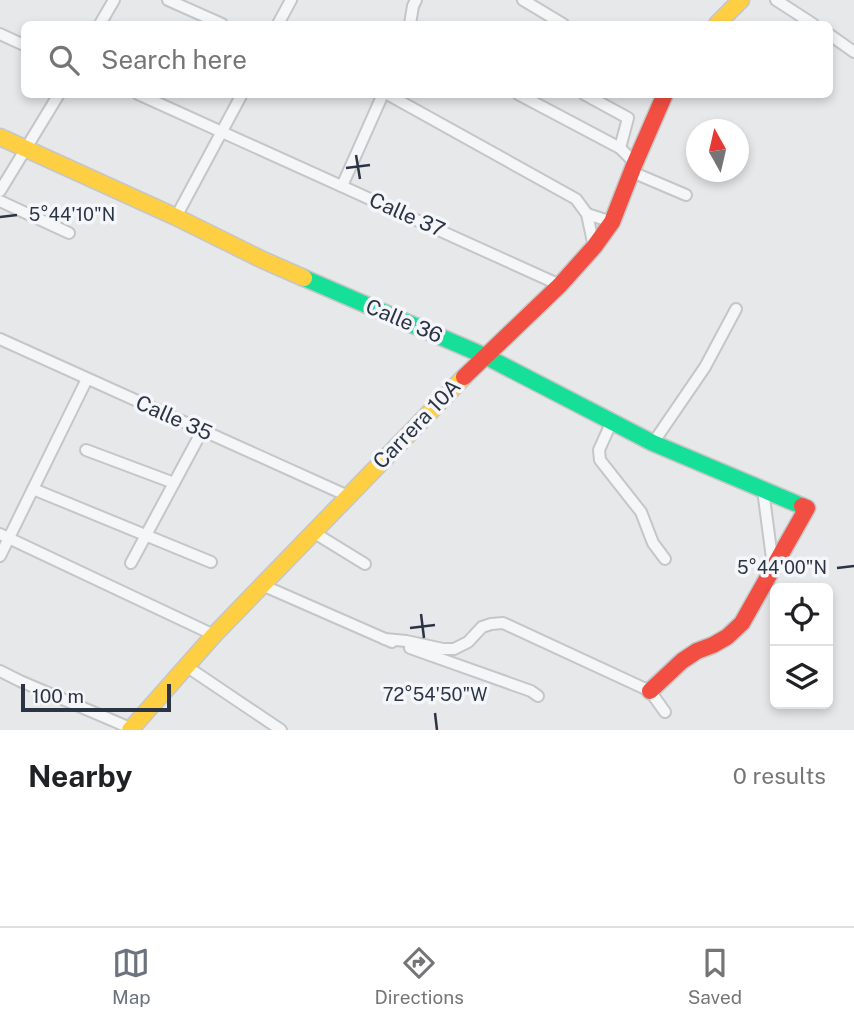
<!DOCTYPE html>
<html lang="en">
<head>
<meta charset="utf-8">
<style>
	body { margin:0; font-family:"Public Sans",sans-serif; background:#f6f6f6; color:#202124 }
	.controls { position:absolute; right:21px; bottom:21px; display:grid; overflow:hidden; border-radius:10px; box-shadow:0 4px 10px #0003 }
	.controls button { width:63px; height:63px; display:grid; place-items:center; padding:0; border:0; border-bottom:2px solid #e0e0e0; background:#fff; color:#202124; font:35px sans-serif }
	.compass { position:absolute; left:686px; top:119px; width:63px; height:63px; border-radius:50%; background:#fff; box-shadow:0 4px 10px #0003; rotate:352deg }
	.scale { position:absolute; left:21px; bottom:18px; width:150px; box-sizing:border-box; padding-left:7px; border:4px solid #2b3445; border-top:0; font-size:19px; line-height:24px; white-space:nowrap; color:#2b3445; -webkit-text-stroke:5px #f4f6f9; paint-order:stroke }
	.list { margin:0; padding:0; list-style:none }
	h2 { display:flex; justify-content:space-between; align-items:center; height:91px; margin:0; padding:0 28px; font-size:30px }
	h2 small { font-size:23px; font-weight:400; color:#757577 }
	.icon { flex:none; width:38px; height:38px; fill:none; stroke:currentColor; stroke-width:2; stroke-linecap:round; stroke-linejoin:round }
	.map { position:relative; flex:none; width:854px; height:730px; overflow:hidden }
	.search { position:absolute; background:#fff; box-shadow:0 4px 10px #0003; left:21px; right:21px; top:21px; height:77px; display:flex; align-items:center; gap:18px; box-sizing:border-box; padding:0 24px; border-radius:10px; color:#757577; font-size:26px }
	.sheet { height:196px; background:#fff }
	nav { display:flex; justify-content:space-around; align-items:center; box-sizing:border-box; height:98px; border-top:2px solid #e0e0e0; background:#fff; font-size:19px; color:#757577 }
	nav a { display:grid; justify-items:center; gap:4px }
	nav .on { color:#6c737f }
	.map>svg:first-child { display:block }
	.lines { fill:none; stroke-linecap:round; stroke-linejoin:round }
	.street-casing { stroke:#c4c6c8; stroke-width:14 }
	.fast-casing { stroke:#c4c6c8; stroke-width:19 }
	.slow-casing { stroke:#c4c6c8; stroke-width:19 }
	.jam-casing { stroke:#c4c6c8; stroke-width:19 }
	.street { stroke:#f5f6f7; stroke-width:10 }
	.fast { stroke:#16e098; stroke-width:16 }
	.slow { stroke:#ffcf43; stroke-width:16 }
	.jam { stroke:#f24e42; stroke-width:16 }
	.ticks { fill:none; stroke:#2b3445; stroke-width:2.5 }
	.labels { text-anchor:middle; stroke-width:7; stroke-linejoin:round; paint-order:stroke }
	.street-label { font-size:21px; fill:#2b3445; stroke:#f4f6f9 }
	.ticks-label { font-size:18px; text-anchor:middle; fill:#2b3445; stroke:#f4f6f9; stroke-width:7; stroke-linejoin:round; paint-order:stroke }
</style>
</head>
<body>
<div class="map">
<svg width="854" height="730" viewBox="0 0 854 730">
	<rect width="100%" height="100%" fill="#e6e8ea"/>
	<g class="lines">
		<g class="street-casing">
			<g id="street">
				<path d="M168 0 222 24"/>
				<path d="M523 0 563 24"/>
				<path d="M776 0 813 24"/>
				<path d="M100 24 114 0"/>
				<path d="M278 24 291 0"/>
				<path d="M410 24 413 6 416 0"/>
				<path d="M0 34 24 45"/>
				<path d="M830 35 854 52"/>
				<path d="M138 94 560 285"/>
				<path d="M387 94 576 199 587 214 594 247"/>
				<path d="M518 94 620 148 635 163"/>
				<path d="M584 94 628 118 620 148"/>
				<path d="M632 172 686 195"/>
				<path d="M342 186 383 94"/>
				<path d="M0 191 59 94"/>
				<path d="M0 201 69 233"/>
				<path d="M587 214 612 222"/>
				<path d="M176 217 242 94"/>
				<path d="M0 339 348 496"/>
				<path d="M612 421 599 450 600 460 641 512 653 543 665 559"/>
				<path d="M653 443 705 367 736 309"/>
				<path d="M86 450 174 483"/>
				<path d="M33 489 211 562"/>
				<path d="M763 490 773 566"/>
				<path d="M313 532 365 564"/>
				<path d="M0 534 214 635"/>
				<path d="M0 556 87 379"/>
				<path d="M131 563 202 431"/>
				<path d="M262 585 392 642"/>
				<path d="M385 639 406 641 443 649H454L468 642 482 627 491 624 503 623 650 691 665 712"/>
				<path d="M410 648 531 691 538 696"/>
				<path d="M186 666 281 730"/>
				<path d="M0 671 20 681 135 730"/>
			</g>
		</g>
		<g class="fast-casing">
			<path id="fast" d="M304 278 485 356 653 443 802 506"/>
		</g>
		<g class="slow-casing">
			<g id="slow">
				<path d="M717 24 741 0"/>
				<path d="M0 137 176 217 263 260 304 278"/>
				<path d="M130 730 214 635 464 377"/>
			</g>
		</g>
		<g class="jam-casing">
			<g id="jam">
				<path d="M464 377 560 285 594 247 612 222 635 163 665 94"/>
				<path d="M650 691 682 661 697 651 713 645 727 637 742 623 807 508 802 506"/>
			</g>
		</g>
		<use href="#street" class="street"/>
		<use href="#fast" class="fast"/>
		<use href="#slow" class="slow"/>
		<use href="#jam" class="jam"/>
	</g>
	<path class="ticks" d="M356 155 360 179M346 168 370 165M0 217 17 215M837 568 854 566M421 614 424 638M410 628 435 625M435 713 437 730"/>
	<g class="labels">
		<g class="street-label">
			<text transform="translate(407 215) rotate(24)" y="7">Calle 37</text>
			<text transform="translate(404 321) rotate(23)" y="7">Calle 36</text>
			<text transform="translate(174 418) rotate(24)" y="7">Calle 35</text>
			<text transform="translate(417 424) rotate(-46)" y="7">Carrera 10A</text>
		</g>
	</g>
	<g class="ticks-label">
		<text x="72" y="221">5°44'10"N</text>
		<text x="782" y="574">5°44'00"N</text>
		<text x="435" y="701">72°54'50"W</text>
	</g>
</svg>
<div class="controls">
<button><svg class="icon" aria-label="locate" viewBox="0 0 24 24"><circle cx="12" cy="12" r="6"/><path d="M12 2v4M12 18v4M2 12h4M18 12h4"/></svg></button>
<button><svg class="icon" aria-label="layers" viewBox="0 0 24 24"><path d="M12 4l9 5-9 5-9-5zM3 14l9 5 9-5"/></svg></button>
</div>
<svg class="compass" viewBox="-18 -18 36 36"><path d="M0-13l5 13h-10z" fill="#e53935"/><path d="M0 13l5-13h-10z" fill="#757577"/></svg>
<div class="scale">100 m</div>
<div class="search"><svg class="icon" aria-label="search" viewBox="0 0 24 24"><circle cx="10" cy="10" r="6"/><path d="M15 15l6 6"/></svg>Search here</div>
</div>
<section class="sheet">
<h2>Nearby<small>0 results</small></h2>
<ul class="list">
</ul>
</section>
<nav>
<a class="on"><svg class="icon" aria-label="map" viewBox="0 0 24 24"><path d="M3 6l6-2 6 2 6-2v14l-6 2-6-2-6 2zM9 4v14M15 6v14"/></svg>Map</a>
<a><svg class="icon" aria-label="directions" viewBox="0 0 24 24"><path d="M12 3l9 9-9 9-9-9zM9 14v-3h6M13 9l2 2-2 2"/></svg>Directions</a>
<a><svg class="icon" aria-label="saved" viewBox="0 0 24 24"><path d="M7 4h10v16l-5-4-5 4z"/></svg>Saved</a>
</nav>
</body>
</html>
